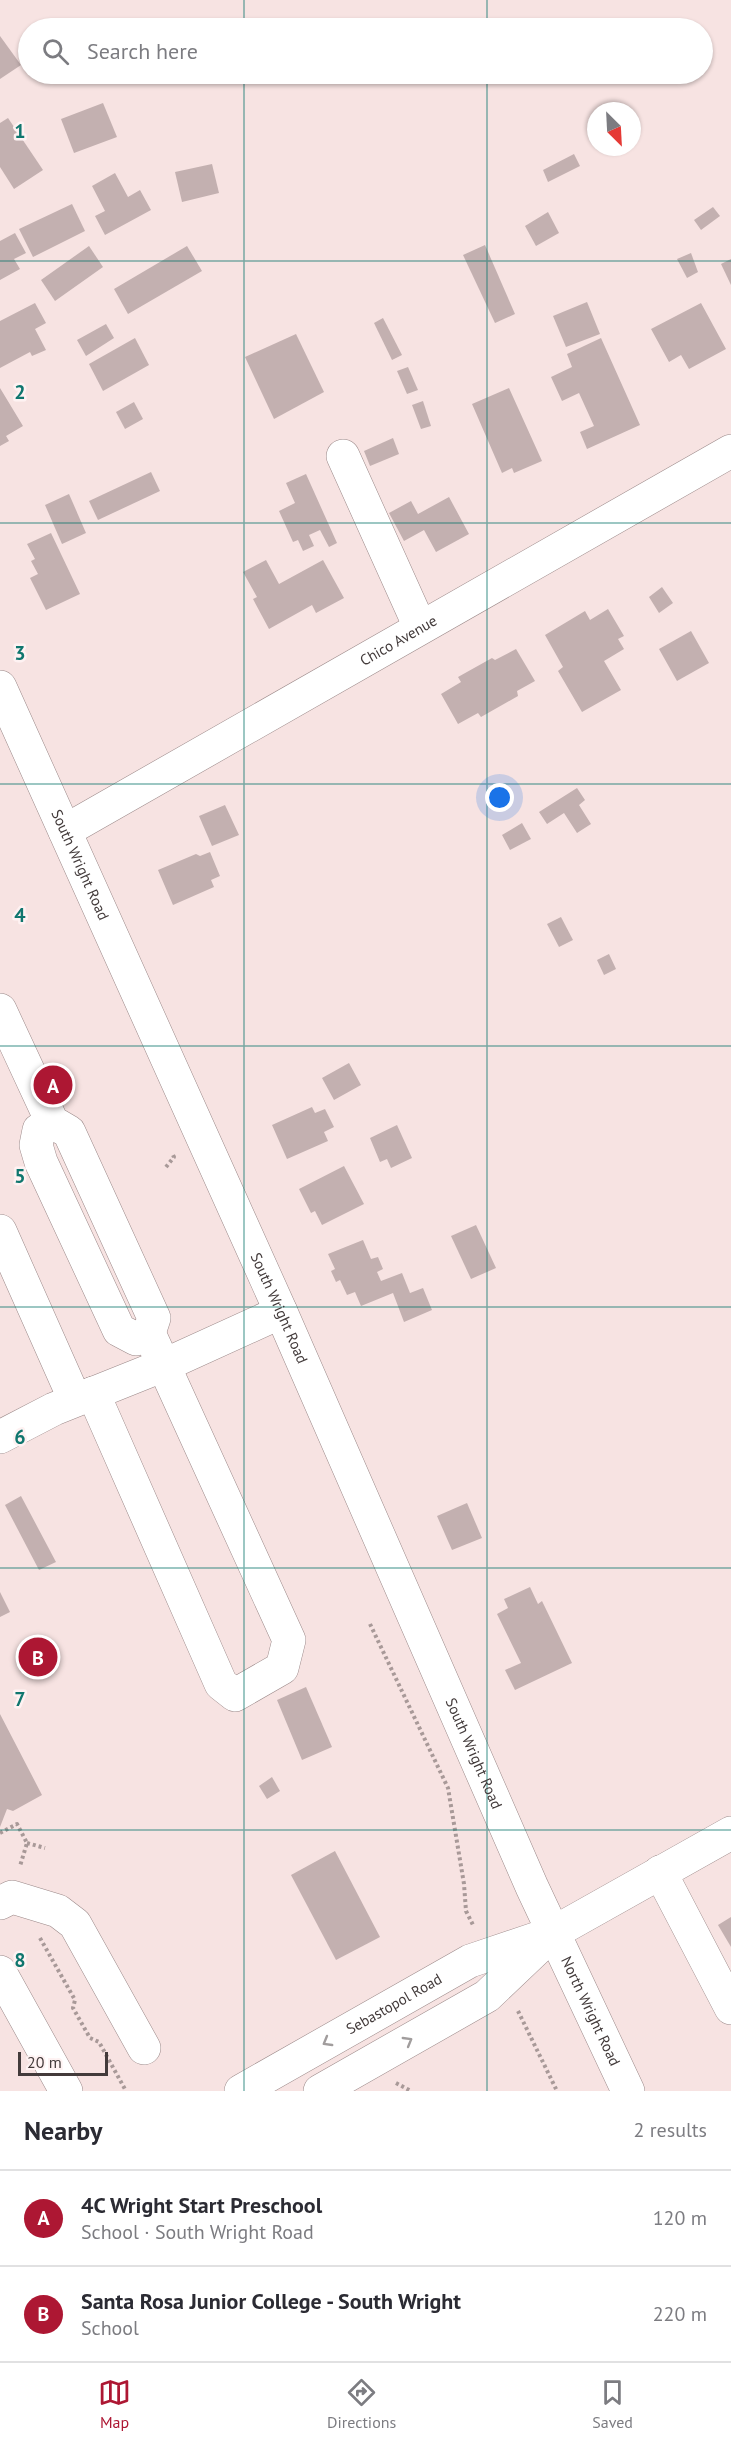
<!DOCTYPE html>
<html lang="en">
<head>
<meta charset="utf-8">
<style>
	body { margin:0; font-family:"PT Sans",sans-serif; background:#f7f7f7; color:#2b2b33 }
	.compass { position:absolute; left:587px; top:102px; width:54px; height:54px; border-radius:50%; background:#fff; box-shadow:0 2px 4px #0004; rotate:156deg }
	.scale { position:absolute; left:18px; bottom:15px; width:90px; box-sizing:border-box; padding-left:6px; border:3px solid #433b3b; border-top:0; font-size:16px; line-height:21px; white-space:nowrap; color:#433b3b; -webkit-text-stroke:4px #fef2f2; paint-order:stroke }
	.you { position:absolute; left:500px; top:798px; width:21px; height:21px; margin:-15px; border:4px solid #fff; border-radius:50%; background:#1a73e8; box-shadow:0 0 0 9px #1a73e833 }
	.badge { display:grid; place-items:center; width:39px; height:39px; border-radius:50%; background:#ad1733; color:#fff; font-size:20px; font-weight:700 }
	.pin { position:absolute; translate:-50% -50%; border:3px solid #fff; box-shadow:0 2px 6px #0006 }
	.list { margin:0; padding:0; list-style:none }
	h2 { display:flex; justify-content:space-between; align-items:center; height:78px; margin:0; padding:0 24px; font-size:26px }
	h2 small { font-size:20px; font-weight:400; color:#7c7c81 }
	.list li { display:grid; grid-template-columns:39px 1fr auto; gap:18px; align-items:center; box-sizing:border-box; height:96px; padding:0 24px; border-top:2px solid #e1e1e2 }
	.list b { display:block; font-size:22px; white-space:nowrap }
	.list p { margin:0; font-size:20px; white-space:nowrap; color:#7c7c81 }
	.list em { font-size:20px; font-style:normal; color:#7c7c81 }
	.icon { flex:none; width:33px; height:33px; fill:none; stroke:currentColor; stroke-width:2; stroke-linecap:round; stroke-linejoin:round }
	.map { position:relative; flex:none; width:731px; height:2091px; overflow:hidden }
	.search { position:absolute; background:#fff; box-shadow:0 2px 4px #0004; left:18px; right:18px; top:18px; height:66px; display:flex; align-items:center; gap:15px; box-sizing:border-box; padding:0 21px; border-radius:33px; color:#7c7c81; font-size:22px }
	.sheet { height:270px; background:#fff }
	nav { display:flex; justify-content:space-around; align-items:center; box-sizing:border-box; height:84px; border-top:2px solid #e1e1e2; background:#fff; font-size:16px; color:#7c7c81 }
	nav a { display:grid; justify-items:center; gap:3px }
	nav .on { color:#ad1733 }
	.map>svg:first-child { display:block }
	.building { fill:#c3b0b0 }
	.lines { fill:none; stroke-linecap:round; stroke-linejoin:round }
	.minor-casing { stroke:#9b8989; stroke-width:34 }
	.major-casing { stroke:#9b8989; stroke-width:34 }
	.path { stroke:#a89998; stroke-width:4; stroke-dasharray:3 3; stroke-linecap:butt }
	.minor { stroke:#fff; stroke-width:33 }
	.major { stroke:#fff; stroke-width:33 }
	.oneway { stroke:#a19d9d }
	.grid { fill:none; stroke:#0f766e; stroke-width:1.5; stroke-opacity:0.55 }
	.labels { text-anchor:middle; stroke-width:5; stroke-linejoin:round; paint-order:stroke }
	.street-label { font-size:15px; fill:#433b3b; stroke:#fef2f2 }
	.grid-label { font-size:20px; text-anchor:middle; font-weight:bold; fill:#0f766e; stroke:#fef2f2; stroke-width:5; stroke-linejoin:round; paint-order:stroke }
</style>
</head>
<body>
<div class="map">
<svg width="731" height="2091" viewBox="0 0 731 2091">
	<rect width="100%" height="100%" fill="#f7e3e2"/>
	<g class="building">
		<path d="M0 36 21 65 0 79Z"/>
		<path d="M103 103 117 137 74 153 61 119Z"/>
		<path d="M8 118 43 170 14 189 0 167V123Z"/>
		<path d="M574 154 580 166 548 182 543 170Z"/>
		<path d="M212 164 219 193 182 202 175 172Z"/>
		<path d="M115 173 128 197 140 190 151 210 105 235 95 216 105 211 92 186Z"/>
		<path d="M72 204 85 231 33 257 19 229Z"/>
		<path d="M713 207 720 216 701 230 694 220Z"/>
		<path d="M548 212 559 233 536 246 525 226Z"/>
		<path d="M15 233 26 253 14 259 20 269 0 280V241Z"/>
		<path d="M485 245 515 314 495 323 463 255Z"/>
		<path d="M89 246 103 267 55 301 41 280Z"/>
		<path d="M187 246 202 271 128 314 114 289Z"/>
		<path d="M691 253 698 272 687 278 677 259Z"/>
		<path d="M731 259V285L721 264Z"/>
		<path d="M587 302 600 334 566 347 553 316Z"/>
		<path d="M35 303 46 323 35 329 46 350 32 356 30 352 0 368V321Z"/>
		<path d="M701 303 726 349 689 369 681 355 669 362 651 329Z"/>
		<path d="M383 318 402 355 392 360 374 323Z"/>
		<path d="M106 324 114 338 86 356 77 340Z"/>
		<path d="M296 334 324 392 274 419 245 357Z"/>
		<path d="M135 338 149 365 103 391 89 364Z"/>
		<path d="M601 338 640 425 587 449 580 432 594 426 579 393 562 401 551 377 572 367 567 354Z"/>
		<path d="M408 367 418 390 407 394 397 371Z"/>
		<path d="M0 388 23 426 6 436 9 441 0 446Z"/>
		<path d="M509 388 542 461 514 473 512 468 502 473 472 404Z"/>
		<path d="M423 401 431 426 421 429 412 405Z"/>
		<path d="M134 402 143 419 125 429 116 412Z"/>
		<path d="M393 438 399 454 370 466 364 451Z"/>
		<path d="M151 472 160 491 98 520 89 501Z"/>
		<path d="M306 474 337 543 329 547 320 530 309 535 314 546 303 551 298 540 293 542 279 511 295 503 286 483Z"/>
		<path d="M69 494 86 533 62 544 45 505Z"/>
		<path d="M449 497 469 534 436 552 424 530 404 541 389 513 411 501 418 514Z"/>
		<path d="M51 533 80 594 46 610 30 578 38 574 31 561 35 559 27 544Z"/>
		<path d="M266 560 279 584 323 560 344 598 316 613 312 605 269 629 253 599 257 597 243 572Z"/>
		<path d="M662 587 673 603 659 613 649 597Z"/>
		<path d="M608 609 624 636 618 639 624 649 604 661 621 690 582 712 558 671 563 667 545 635 585 611 590 620Z"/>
		<path d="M691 631 709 663 677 681 659 649Z"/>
		<path d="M516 649 535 681 517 691 518 696 481 717 478 713 458 724 441 694 461 682 458 677 492 658 495 660Z"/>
		<path d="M577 788 585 800 579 805 591 824 577 833 564 813 547 824 539 812Z"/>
		<path d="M225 805 239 835 212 846 199 816Z"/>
		<path d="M522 823 531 839 510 850 502 835Z"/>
		<path d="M210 852 220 876 211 880 214 887 173 905 158 870 196 854 200 856Z"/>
		<path d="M561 917 573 940 559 947 547 924Z"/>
		<path d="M609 954 616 969 604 975 597 960Z"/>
		<path d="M349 1063 361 1085 334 1100 322 1078Z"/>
		<path d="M312 1107 315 1113 325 1109 334 1127 324 1132 328 1141 287 1159 272 1125Z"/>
		<path d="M397 1125 412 1158 391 1168 387 1159 380 1162 370 1138Z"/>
		<path d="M344 1166 364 1204 322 1225 315 1211 311 1213 299 1189Z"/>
		<path d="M476 1225 496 1268 471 1279 451 1236Z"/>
		<path d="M363 1240 371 1259 378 1257 383 1269 377 1272 381 1281 402 1273 410 1293 423 1288 432 1310 404 1322 393 1293 361 1306 355 1292 347 1295 340 1280 336 1282 331 1271 335 1269 328 1254Z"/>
		<path d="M21 1496 56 1562 39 1570 5 1505Z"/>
		<path d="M467 1503 482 1538 452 1550 437 1516Z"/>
		<path d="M530 1587 538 1604 542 1601 572 1663 515 1690 505 1670 521 1663 497 1614 508 1608 504 1599Z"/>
		<path d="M0 1592 10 1612 0 1617Z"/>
		<path d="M306 1687 332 1747 302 1760 277 1700Z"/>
		<path d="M0 1714 42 1795 13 1811 7 1809 0 1827Z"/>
		<path d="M272 1777 280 1791 267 1799 259 1786Z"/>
		<path d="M335 1851 380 1937 336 1960 291 1875Z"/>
		<path d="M731 1917V1947L718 1925Z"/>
	</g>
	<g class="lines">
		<g class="minor-casing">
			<g id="minor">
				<path d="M343 456 420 627"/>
				<path id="s1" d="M65 831 731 451"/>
				<path d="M0 1010 52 1122 69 1132 154 1318 149 1333 136 1339 119 1330 41 1162 36 1145 39 1130 52 1122"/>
				<path d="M0 1231 75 1400"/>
				<path d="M93 1393 221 1684 235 1695 282 1668 289 1640 149 1333"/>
				<path d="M0 1437 54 1409 169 1363 281 1312"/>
				<path d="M660 1872 731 2008"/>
				<path d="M0 1903 12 1897 58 1911 75 1924 144 2048"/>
				<path d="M553 1933 731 1833"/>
				<path d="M0 1972 66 2091"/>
			</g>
		</g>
		<g class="major-casing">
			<g id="major">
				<path id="s2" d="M0 687 281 1312 532 1887 628 2091"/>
				<path id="s3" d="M241 2091 470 1961 553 1933"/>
				<path d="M320 2091 487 1996 548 1938"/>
			</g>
		</g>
		<g class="path">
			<path d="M166 1167 174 1157 172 1153"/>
			<path d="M370 1624 448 1788 464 1884 466 1911 474 1927"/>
			<path d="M0 1833 17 1824 27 1843 20 1866"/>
			<path d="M27 1843 45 1848"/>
			<path d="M40 1938 75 2000 73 2008 90 2038 99 2042 126 2091"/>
			<path d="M518 2011 557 2091"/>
			<path d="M396 2083 411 2091"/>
		</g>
		<use href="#minor" class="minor"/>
		<use href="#major" class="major"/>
	</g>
	<defs><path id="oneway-chevron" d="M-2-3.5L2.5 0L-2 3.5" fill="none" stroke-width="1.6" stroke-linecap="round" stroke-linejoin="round" transform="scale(1.5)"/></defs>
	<g class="oneway">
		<use href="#oneway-chevron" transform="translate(408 2041) rotate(-30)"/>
		<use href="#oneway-chevron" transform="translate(327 2042) rotate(150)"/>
	</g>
	<path class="grid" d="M244 0V28M487 0V28M244 74V2091M487 74V2091M0 261H731M0 523H731M0 784H731M0 1046H731M0 1307H731M0 1568H731M0 1830H731"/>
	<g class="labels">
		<g class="street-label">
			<text dy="5" stroke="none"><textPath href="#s1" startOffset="384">Chico Avenue</textPath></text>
			<text dy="5" stroke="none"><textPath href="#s2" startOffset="195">South Wright Road</textPath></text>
			<text dy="5" stroke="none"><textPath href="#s2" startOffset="681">South Wright Road</textPath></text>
			<text dy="5" stroke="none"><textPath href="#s2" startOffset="1167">South Wright Road</textPath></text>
			<text dy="5" stroke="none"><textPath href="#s3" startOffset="176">Sebastopol Road</textPath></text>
			<text dy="5" stroke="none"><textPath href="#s2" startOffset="1450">North Wright Road</textPath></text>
		</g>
	</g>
	<g class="grid-label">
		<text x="20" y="138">1</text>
		<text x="20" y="399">2</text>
		<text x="20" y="660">3</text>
		<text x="20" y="922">4</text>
		<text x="20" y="1183">5</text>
		<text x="20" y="1444">6</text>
		<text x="20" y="1706">7</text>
		<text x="20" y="1967">8</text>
	</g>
</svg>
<svg class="compass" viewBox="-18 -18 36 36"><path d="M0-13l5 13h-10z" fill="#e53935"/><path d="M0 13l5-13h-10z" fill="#7c7c81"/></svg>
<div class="scale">20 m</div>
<div class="you"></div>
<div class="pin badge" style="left:53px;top:1085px">A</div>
<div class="pin badge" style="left:38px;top:1657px">B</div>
<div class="search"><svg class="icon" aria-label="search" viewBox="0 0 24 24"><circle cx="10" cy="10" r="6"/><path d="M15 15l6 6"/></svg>Search here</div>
</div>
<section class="sheet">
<h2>Nearby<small>2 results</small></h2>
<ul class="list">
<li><span class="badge">A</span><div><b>4C Wright Start Preschool</b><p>School · South Wright Road</p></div><em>120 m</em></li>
<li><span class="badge">B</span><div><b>Santa Rosa Junior College - South Wright</b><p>School</p></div><em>220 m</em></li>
</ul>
</section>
<nav>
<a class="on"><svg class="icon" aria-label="map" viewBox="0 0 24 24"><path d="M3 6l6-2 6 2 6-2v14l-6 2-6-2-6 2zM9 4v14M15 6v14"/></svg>Map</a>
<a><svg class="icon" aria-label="directions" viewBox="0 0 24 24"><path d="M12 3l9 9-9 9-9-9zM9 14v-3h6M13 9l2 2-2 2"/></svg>Directions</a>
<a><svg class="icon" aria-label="saved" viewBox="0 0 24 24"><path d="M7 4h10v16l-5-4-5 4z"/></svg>Saved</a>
</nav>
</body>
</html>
